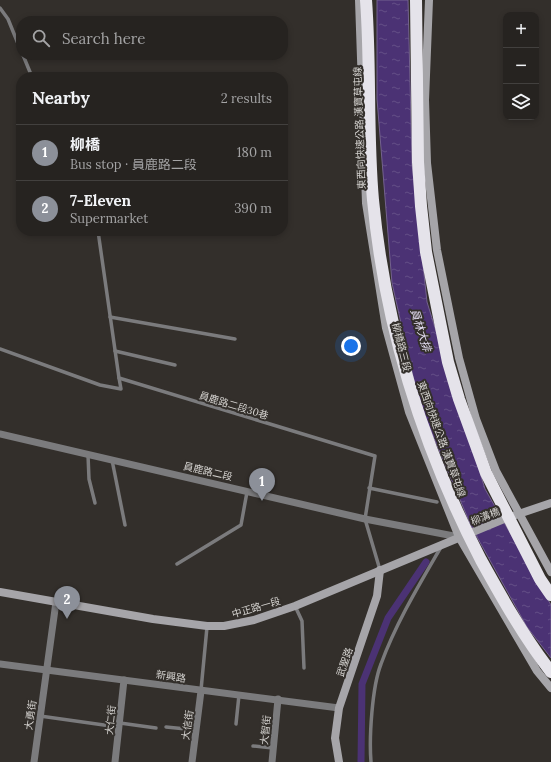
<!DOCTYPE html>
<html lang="en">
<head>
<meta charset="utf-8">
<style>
	body { margin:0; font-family:Lora,"Noto Sans TC",serif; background:#2e2b29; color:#f1f3f6 }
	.controls { position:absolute; right:12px; top:12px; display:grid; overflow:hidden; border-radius:8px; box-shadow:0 2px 6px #0003 }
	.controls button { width:36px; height:36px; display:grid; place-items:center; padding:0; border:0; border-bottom:1px solid #42403e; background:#262320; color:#f1f3f6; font:20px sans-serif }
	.you { position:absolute; left:351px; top:346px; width:14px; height:14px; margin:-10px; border:3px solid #fff; border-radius:50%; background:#1a73e8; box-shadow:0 0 0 6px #1a73e833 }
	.badge { display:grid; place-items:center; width:26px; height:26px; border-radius:50%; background:#8c9099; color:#fff; font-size:13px; font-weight:700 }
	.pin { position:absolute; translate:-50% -33px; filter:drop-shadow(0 1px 2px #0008) }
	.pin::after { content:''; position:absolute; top:21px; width:14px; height:12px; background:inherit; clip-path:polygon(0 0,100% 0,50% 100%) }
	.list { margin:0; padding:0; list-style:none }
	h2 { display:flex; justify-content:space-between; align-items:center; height:52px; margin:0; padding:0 16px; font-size:17px }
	h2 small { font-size:13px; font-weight:400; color:#a4a4a5 }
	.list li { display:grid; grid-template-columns:26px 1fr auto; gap:12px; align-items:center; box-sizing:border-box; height:56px; padding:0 16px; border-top:1px solid #42403e }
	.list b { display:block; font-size:15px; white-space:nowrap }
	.list p { margin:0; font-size:13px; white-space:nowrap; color:#a4a4a5 }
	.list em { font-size:13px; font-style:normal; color:#a4a4a5 }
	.icon { flex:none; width:22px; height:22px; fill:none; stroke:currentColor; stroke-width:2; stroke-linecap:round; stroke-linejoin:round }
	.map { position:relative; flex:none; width:551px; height:762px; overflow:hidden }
	.search { position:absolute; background:#262320; box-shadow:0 2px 6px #0003; left:16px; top:16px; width:272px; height:44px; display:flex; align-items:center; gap:10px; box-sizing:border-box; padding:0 14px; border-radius:16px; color:#a4a4a5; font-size:15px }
	.panel { position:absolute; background:#262320; box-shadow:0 2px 6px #0003; left:16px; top:72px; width:272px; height:164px; border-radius:16px }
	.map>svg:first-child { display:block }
	.water { fill:url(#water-ripples); stroke:#74628f }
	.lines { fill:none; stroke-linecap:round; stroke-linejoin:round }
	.canal { stroke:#4b3274; stroke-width:7 }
	.lane { stroke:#7b7b7d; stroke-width:3.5 }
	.street { stroke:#7b7b7d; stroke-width:7 }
	.secondary { stroke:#a6a5a9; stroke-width:8 }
	.highway-bridge { stroke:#e5e3ea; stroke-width:12 }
	.labels { text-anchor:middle; stroke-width:4; stroke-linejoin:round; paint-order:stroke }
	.street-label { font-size:10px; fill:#d4d2cf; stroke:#332f2b }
	.water-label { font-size:11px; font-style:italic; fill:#e4def2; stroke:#332f2b }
</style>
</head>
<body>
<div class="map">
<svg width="551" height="762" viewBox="0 0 551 762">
	<defs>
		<pattern id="water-ripples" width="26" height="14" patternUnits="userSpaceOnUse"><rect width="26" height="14" fill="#4b3274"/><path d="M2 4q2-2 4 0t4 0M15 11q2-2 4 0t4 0" fill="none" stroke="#644f87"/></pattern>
	</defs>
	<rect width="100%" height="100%" fill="#332f2b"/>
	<path class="water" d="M377 0H408L412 164 427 302 485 489 551 605V658L527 627 472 528 419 403 392 283 377 99Z"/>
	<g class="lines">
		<path class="canal" d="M361 762 362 684 388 618 426 562"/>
		<g class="lane">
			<path d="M0 8 8 19 21 51"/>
			<path d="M23 55 32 77"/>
			<path d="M98 231 119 378 375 456 365 519 380 570"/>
			<path d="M110 317 235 339"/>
			<path d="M0 349 100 385 121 389 119 378"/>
			<path d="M115 351 175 365"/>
			<path d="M88 455 89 479 95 503"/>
			<path d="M112 460 125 525"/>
			<path d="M369 488 437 502"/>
			<path d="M177 564 241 525 247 492"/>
			<path d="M295 606 302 621 304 668"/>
			<path d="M201 690 207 627"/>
			<path d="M40 716 118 727"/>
			<path d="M120 723 156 728"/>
			<path d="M236 724 239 695"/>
			<path d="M166 727 196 730"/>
			<path d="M253 746 273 748"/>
			<path d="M371 762C369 738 372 687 381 664 396 623 419 585 441 547"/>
		</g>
		<g class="street">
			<path d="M0 434 365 519 459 537"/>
			<path d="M0 664 339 708"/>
			<path d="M34 762 56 602"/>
			<path d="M115 762 124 680"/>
			<path d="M192 762 201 691"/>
			<path d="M272 762 278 699"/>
		</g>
		<g class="secondary">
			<path d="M359 0 366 203 386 328 409 412 459 537 537 671 551 688"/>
			<path d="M429 0 425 100 427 163 437 250 451 319 459 358 476 419 496 471 551 572"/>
			<path d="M0 592 153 619 207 626H224L254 620 295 606 504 519 551 503"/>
			<path d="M339 762 335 738 339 708 377 596 380 570"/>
		</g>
		<g class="highway-bridge">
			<path d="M366 0C371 66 367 133 373 200 385 326 423 448 481 560 502 598 524 637 551 672"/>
			<path d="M416 0 418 162 421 206 426 252 448 362 459 399 486 473 540 579 551 595"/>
		</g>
	</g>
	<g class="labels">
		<g class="street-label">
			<text transform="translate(359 128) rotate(-92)" y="4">東西向快速公路 漢寶草屯線</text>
			<text transform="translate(402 347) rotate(76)" y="4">柳橋路三段</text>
			<text transform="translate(234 405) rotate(17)" y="4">員鹿路二段30巷</text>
			<text transform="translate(442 439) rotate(70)" y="4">東西向快速公路 漢寶草屯線</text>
			<text transform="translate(208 471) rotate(13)" y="4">員鹿路二段</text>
			<text transform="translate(485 516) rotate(-22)" y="4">柳溝橋</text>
			<text transform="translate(256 607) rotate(-16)" y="4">中正路一段</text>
			<text transform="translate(344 662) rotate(-71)" y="4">武聖路</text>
			<text transform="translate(171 676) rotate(8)" y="4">新興路</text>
			<text transform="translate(30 715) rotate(-82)" y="4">大勇街</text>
			<text transform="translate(110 720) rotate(-84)" y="4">大仁街</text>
			<text transform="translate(187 725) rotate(-82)" y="4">大信街</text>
			<text transform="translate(265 730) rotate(-84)" y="4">大智街</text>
		</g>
		<g class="water-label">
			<text transform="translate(421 330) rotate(72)" y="4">員林大排</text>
		</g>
	</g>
</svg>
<div class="controls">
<button>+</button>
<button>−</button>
<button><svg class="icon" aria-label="layers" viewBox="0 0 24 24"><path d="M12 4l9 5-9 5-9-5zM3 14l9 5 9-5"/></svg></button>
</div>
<div class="you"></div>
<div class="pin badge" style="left:262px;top:501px">1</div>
<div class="pin badge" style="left:67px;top:619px">2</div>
<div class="search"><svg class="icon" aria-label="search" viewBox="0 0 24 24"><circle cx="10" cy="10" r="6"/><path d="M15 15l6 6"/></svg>Search here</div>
<section class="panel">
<h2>Nearby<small>2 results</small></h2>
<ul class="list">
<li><span class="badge">1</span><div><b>柳橋</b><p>Bus stop · 員鹿路二段</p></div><em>180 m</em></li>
<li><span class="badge">2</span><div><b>7-Eleven</b><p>Supermarket</p></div><em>390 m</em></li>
</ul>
</section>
</div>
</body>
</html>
